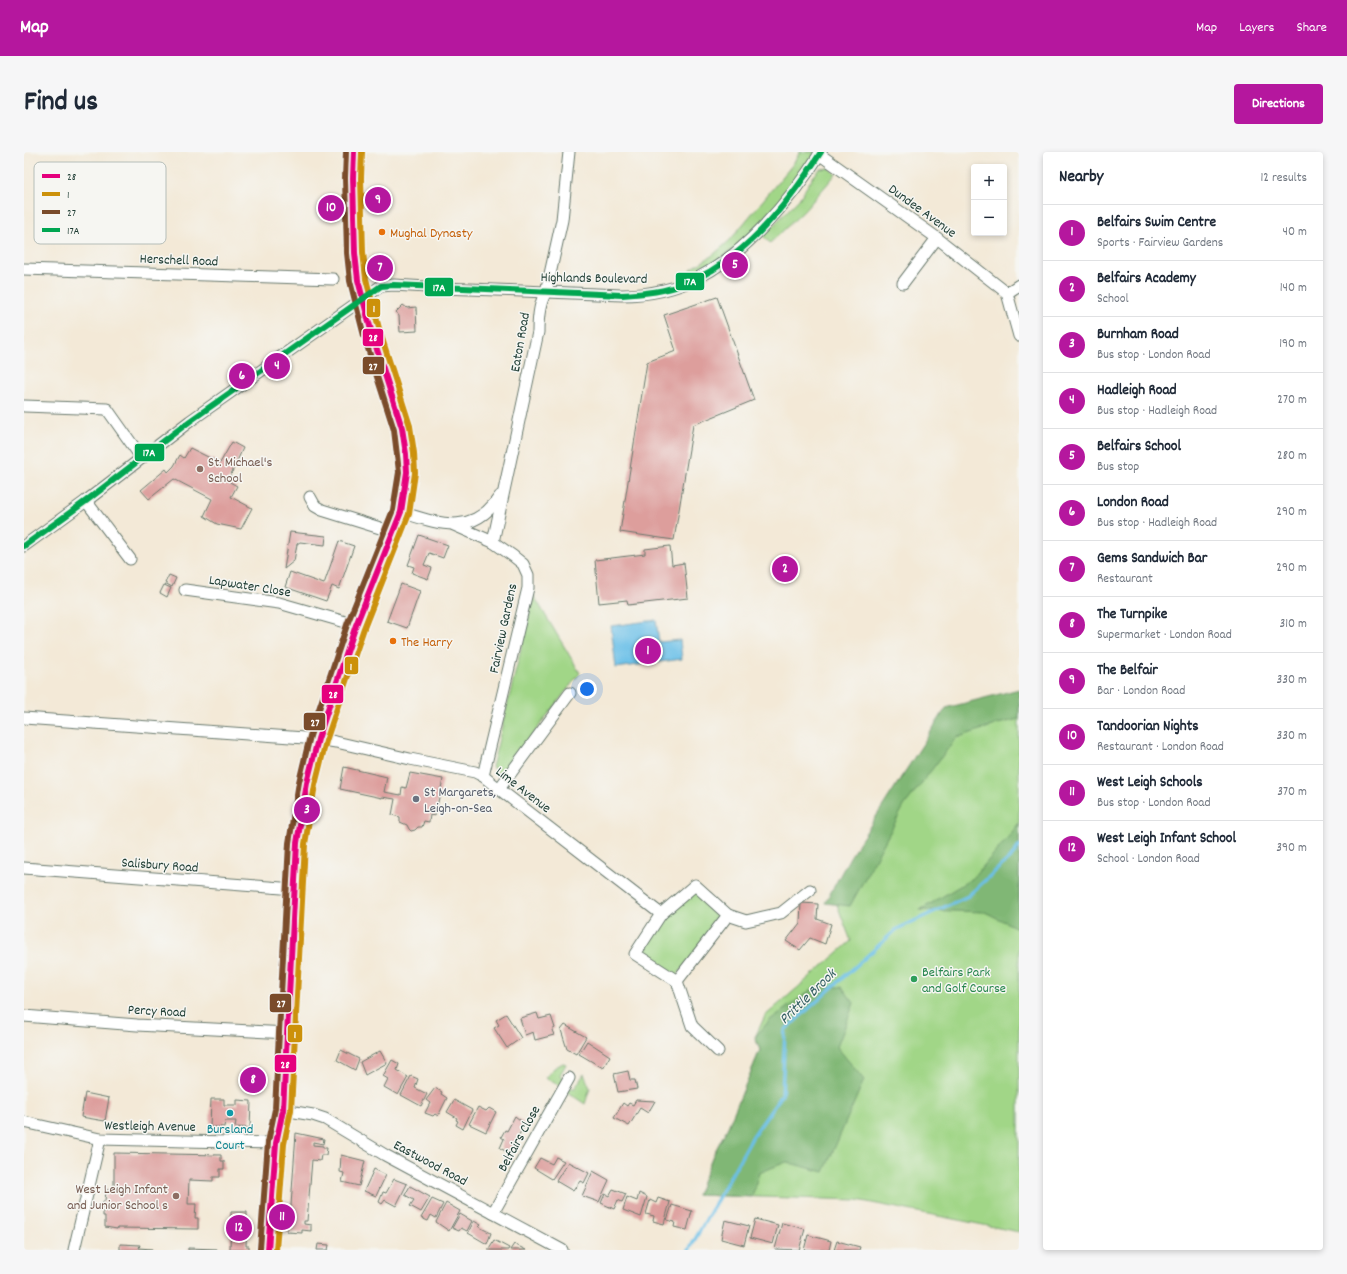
<!DOCTYPE html>
<html lang="en">
<head>
<meta charset="utf-8">
<style>
	body { margin:0; font-family:Dekko,sans-serif; background:#f6f6f7; color:#1f2937 }
	.controls { position:absolute; right:12px; top:12px; display:grid; overflow:hidden; border-radius:4px; box-shadow:0 2px 6px #0003 }
	.controls button { width:36px; height:36px; display:grid; place-items:center; padding:0; border:0; border-bottom:1px solid #e0e1e3; background:#fff; color:#1f2937; font:20px sans-serif }
	.you { position:absolute; left:563px; top:537px; width:14px; height:14px; margin:-10px; border:3px solid #fff; border-radius:50%; background:#1a73e8; box-shadow:0 0 0 6px #1a73e833 }
	.badge { display:grid; place-items:center; width:26px; height:26px; border-radius:50%; background:#b5179e; color:#fff; font-size:13px; font-weight:700 }
	.pin { position:absolute; translate:-50% -50%; border:2px solid #fff; box-shadow:0 1px 4px #0006 }
	.list { margin:0; padding:0; list-style:none }
	h2 { display:flex; justify-content:space-between; align-items:center; height:52px; margin:0; padding:0 16px; font-size:17px }
	h2 small { font-size:13px; font-weight:400; color:#747a83 }
	.list li { display:grid; grid-template-columns:26px 1fr auto; gap:12px; align-items:center; box-sizing:border-box; height:56px; padding:0 16px; border-top:1px solid #e0e1e3 }
	.list b { display:block; font-size:15px; white-space:nowrap }
	.list p { margin:0; font-size:13px; white-space:nowrap; color:#747a83 }
	.list em { font-size:13px; font-style:normal; color:#747a83 }
	.map { position:relative; flex:none; width:995px; height:1098px; overflow:hidden; border-radius:4px }
	header { display:flex; align-items:center; gap:24px; box-sizing:border-box; height:56px; padding:0 20px; background:#b5179e; color:#fff }
	header strong { font-size:19px }
	nav { display:flex; gap:22px; margin-inline-start:auto; font-size:14px }
	.intro { display:flex; align-items:center; justify-content:space-between; box-sizing:border-box; height:96px; padding:0 24px }
	h1 { margin:0; font-size:28px }
	.button { padding:10px 18px; border-radius:4px; background:#b5179e; color:#fff; font-size:14px; font-weight:700 }
	main { display:flex; gap:24px; padding:0 24px }
	aside { flex:1; background:#fff; border-radius:4px; box-shadow:0 2px 6px #0003 }
	.map>svg:first-child { display:block }
	.green { fill:#a1d687; stroke:#608a5e }
	.forest { fill:#80b774; stroke:#507a54 }
	.water { fill:#6bc0e8; stroke:#457e8e }
	.lines { fill:none; stroke-linecap:round; stroke-linejoin:round }
	.stream { stroke:#6bc0e8; stroke-width:3.5 }
	.building { fill:#dd9e9c }
	.minor-casing { stroke:#69796d; stroke-width:13 }
	.major-casing { stroke:#69796d; stroke-width:16 }
	.minor { stroke:#fff; stroke-width:11 }
	.major { stroke:#fff; stroke-width:14 }
	.bus-1-casing { stroke:#f6f6f2; stroke-width:9 }
	.bus-2-casing { stroke:#f6f6f2; stroke-width:9 }
	.bus-3-casing { stroke:#f6f6f2; stroke-width:9 }
	.bus-4-casing { stroke:#f6f6f2; stroke-width:9 }
	.bus-1 { stroke:#e5007d; stroke-width:6 }
	.bus-2 { stroke:#cc910a; stroke-width:6 }
	.bus-3 { stroke:#7a4b2a; stroke-width:6 }
	.bus-4 { stroke:#00a651; stroke-width:6 }
	.food-dot { fill:#e8710a; stroke:#f6f6f2; stroke-width:1.5 }
	.education-dot { fill:#8d6e63; stroke:#f6f6f2; stroke-width:1.5 }
	.worship-dot { fill:#6b7280; stroke:#f6f6f2; stroke-width:1.5 }
	.leisure-dot { fill:#2e9e5b; stroke:#f6f6f2; stroke-width:1.5 }
	.culture-dot { fill:#0f9aa8; stroke:#f6f6f2; stroke-width:1.5 }
	.labels { text-anchor:middle; stroke-width:3; stroke-linejoin:round; paint-order:stroke }
	.street-label { font-size:14px; fill:#1f3d34; stroke:#f6f6f2 }
	.food-label { font-size:14px; fill:#c56008; stroke:#f6f6f2; text-anchor:start }
	.education-label { font-size:14px; fill:#785e54; stroke:#f6f6f2; text-anchor:start }
	.worship-label { font-size:14px; fill:#5b616d; stroke:#f6f6f2; text-anchor:start }
	.leisure-label { font-size:14px; fill:#27864d; stroke:#f6f6f2; text-anchor:start }
	.culture-label { font-size:14px; fill:#0d838f; stroke:#f6f6f2 }
	.water-label { font-size:15px; font-style:italic; fill:#325e61; stroke:#f6f6f2 }
	.key { fill:#f6f6f2; stroke:#b6beb9; stroke-width:1 }
	.key-label { font-size:11px; fill:#1f3d34 }
	.line-badge { stroke:#f6f6f2; stroke-width:1.5 }
	.badge-label { font-size:11px; text-anchor:middle; font-weight:bold; fill:#fff }
</style>
</head>
<body>
<header>
<strong>Map</strong>
<nav><a>Map</a><a>Layers</a><a>Share</a></nav>
</header>
<div class="intro"><h1>Find us</h1><a class="button">Directions</a></div>
<main>
<div class="map">
<svg width="995" height="1098" viewBox="0 0 995 1098">
	<rect width="100%" height="100%" fill="#f6f6f2"/>
	<filter id="ink" filterUnits="userSpaceOnUse"><feTurbulence type="fractalNoise" baseFrequency=".025" numOctaves="2"/><feDisplacementMap in="SourceGraphic" scale="8" xChannelSelector="R" yChannelSelector="G"/><feConvolveMatrix kernelMatrix="1 2 1 2 8 2 1 2 1" color-interpolation-filters="sRGB"/></filter>
	<filter id="wash" filterUnits="userSpaceOnUse"><feTurbulence type="fractalNoise" baseFrequency=".012" numOctaves="4" result="noise"/><feDisplacementMap in="SourceGraphic" scale="16" xChannelSelector="R" yChannelSelector="G"/><feGaussianBlur stdDeviation="0.9" result="paint"/><feColorMatrix in="noise" values="0 0 0 0 0 0 0 0 0 0 0 0 0 0 0 0 0 1.4 0 .05"/><feComposite in="paint" operator="in"/></filter>
	<g filter="url(#wash)">
		<rect width="100%" height="100%" fill="#f3e9d7"/>
		<g class="green">
			<path d="M776 0H792C766 38 737 75 701 104 691 111 680 116 669 121L667 117 689 103 706 88 769 12Z"/>
			<path d="M805 16 812 22 780 59 746 91 739 84 775 47 789 25 796 17Z"/>
			<path d="M510 444 556 521 477 624 468 615Z"/>
			<path d="M995 551V1080L833 1048 673 1043 689 1003 704 975 736 898 731 885 741 864 827 789 812 750 877 625 923 567Z"/>
			<path d="M670 738 699 764 652 825 616 801 641 765Z"/>
			<path d="M539 911 542 912 536 923 541 927 538 935 521 926 530 916Z"/>
			<path d="M560 922 566 936 561 952 543 940 546 936H551Z"/>
		</g>
		<g class="forest">
			<path d="M995 537V567L974 572 932 586 880 654 826 754 801 751 826 705 922 556Z"/>
			<path d="M995 671V777L961 760 896 758 949 726 981 689Z"/>
			<path d="M791 835H818L830 851 813 895 840 928 800 1020 762 1010 735 1021 728 1045 673 1043 689 1003 704 975 736 898 731 885 746 868Z"/>
		</g>
		<path class="water" d="M632 468 635 490 656 488 658 507 592 516 587 474Z"/>
		<g class="lines">
			<path class="stream" d="M665 1098 729 984 758 943 761 878 873 777 944 744 989 703 995 694"/>
		</g>
		<g id="blocks">
			<g class="building">
				<path d="M693 145 730 248 669 273 650 388 596 380 623 210 652 199 640 163Z"/>
				<path d="M379 153 383 156 392 155 393 179 376 180 375 164 372 160Z"/>
				<path d="M208 290 219 296 204 329 213 334 207 345 228 356 217 377 193 372 180 364 188 347 150 327 125 347 117 338 142 317 144 320 150 314 156 303 160 306 166 296 196 311Z"/>
				<path d="M266 380 302 384 301 393 276 390 273 392 270 409 260 417Z"/>
				<path d="M395 383 424 393 419 406 405 401 400 413 408 416 404 427 388 421 390 415 384 413Z"/>
				<path d="M315 389 330 394 315 437 308 434 302 449 261 435 266 420 300 432Z"/>
				<path d="M646 394 648 413 660 411 664 446 604 453 603 448 575 451 571 408 621 402V397Z"/>
				<path d="M145 423 152 426 148 435 141 431Z"/>
				<path d="M377 432 396 439 383 476 363 469Z"/>
				<path d="M140 433 147 436 143 445 136 441Z"/>
				<path d="M320 615 363 625 360 640 377 643 378 635 382 636 386 621 419 627 411 664 406 663 405 670 400 669 398 675H394L391 678 387 679 385 677 383 673 376 670V665L368 663 371 647 358 645V646L316 637Z"/>
				<path d="M777 751 794 752 793 767 807 772 801 792 786 786 776 798 762 789 776 771Z"/>
				<path d="M513 861 515 867 527 864 531 876 528 878 530 883 511 888 509 880 501 883 496 866Z"/>
				<path d="M482 862 497 886 483 896 470 876 475 873 472 868Z"/>
				<path d="M541 873 562 885 552 902 543 897 537 878Z"/>
				<path d="M563 889 586 904 579 916 555 902Z"/>
				<path d="M317 898 335 907 331 918 313 908Z"/>
				<path d="M356 899 363 911 341 923 336 910Z"/>
				<path d="M368 908 375 912 373 918 384 925 374 943 360 935 364 927 359 924Z"/>
				<path d="M604 919 606 928H611L613 937 594 940 590 922Z"/>
				<path d="M387 924 394 927 391 936 403 942 397 954 377 943Z"/>
				<path d="M411 936 418 940 417 942 423 946 414 964 411 962 409 964 401 961 406 951 402 948Z"/>
				<path d="M61 941 85 946 81 969 57 965Z"/>
				<path d="M187 947H200V953H213V948L227 949 226 976 211 975 212 969H201L200 975H186Z"/>
				<path d="M430 948 448 958 439 977 432 973 434 969 432 968 433 966 423 960Z"/>
				<path d="M612 948 631 949 624 961 616 956 605 974 590 966 599 951 603 954 605 951 609 953Z"/>
				<path d="M454 955 462 959 465 956 472 960 462 980 445 972Z"/>
				<path d="M491 964 501 972 485 1001 476 996 480 987 477 985 481 978 483 979Z"/>
				<path d="M272 981 300 987 299 992 289 990V993L299 994V996H303L302 1003H297L296 1009 288 1008 283 1069H280V1072L287 1073V1079L278 1078V1081L263 1080V1068H266Z"/>
				<path d="M90 1001 197 1003V1009H200V1017H196V1025H189V1029L165 1028 164 1052H172L171 1066H174V1077L93 1076V1077L81 1075V1064H79V1049H81L82 1038H90Z"/>
				<path d="M317 1003 341 1009 335 1034 318 1030 320 1021 316 1020Z"/>
				<path d="M532 1005 540 1009 528 1027 510 1016 516 1006 528 1012Z"/>
				<path d="M544 1010 565 1021 560 1031 556 1029 549 1039 532 1029Z"/>
				<path d="M350 1017 362 1023 352 1044 340 1039Z"/>
				<path d="M569 1019 585 1028 575 1050 558 1044Z"/>
				<path d="M370 1027 383 1032 372 1054 361 1048 358 1052 355 1050 359 1040 362 1041Z"/>
				<path d="M386 1034 406 1045 397 1060 386 1054 390 1048 381 1043Z"/>
				<path d="M589 1037 602 1042 598 1050 594 1048 590 1057 577 1051 581 1042 585 1044Z"/>
				<path d="M615 1041 623 1045 617 1065 599 1058 603 1045 613 1049Z"/>
				<path d="M634 1046 646 1050 640 1072 629 1069 630 1064 622 1062 626 1048 632 1051Z"/>
				<path d="M408 1047 419 1052 412 1066 407 1063 404 1069 397 1066Z"/>
				<path d="M422 1051 436 1059 425 1079 412 1070Z"/>
				<path d="M648 1053 668 1059 663 1078 650 1075 651 1070 643 1068Z"/>
				<path d="M207 1060H223L222 1094H225V1098H206Z"/>
				<path d="M436 1062 448 1069 443 1079 437 1076 435 1079 428 1076Z"/>
				<path d="M731 1067 754 1073 749 1092 726 1086Z"/>
				<path d="M701 1068 725 1074 720 1093 697 1087Z"/>
				<path d="M450 1069 457 1073 455 1075 467 1081 463 1092 444 1081Z"/>
				<path d="M758 1071 781 1077 775 1098 751 1097Z"/>
				<path d="M784 1083 807 1089 805 1098H780Z"/>
				<path d="M470 1088 485 1096 484 1098H464Z"/>
				<path d="M813 1089 836 1095 835 1098H810Z"/>
				<path d="M96 1092 116 1093 115 1096 128 1097V1098H96Z"/>
				<path d="M294 1092 305 1093 304 1098H293Z"/>
				<path d="M490 1092 502 1098H486Z"/>
				<path d="M164 1096 193 1097V1098H164Z"/>
			</g>
		</g>
	</g>
	<g filter="url(#ink)">
		<use href="#blocks" fill-opacity="0" stroke="#69796d" stroke-width="1"/>
		<g class="lines">
			<g class="minor-casing">
				<g id="minor">
					<path d="M795 2 913 86 983 141"/>
					<path d="M0 117 309 127"/>
					<path d="M879 131 913 86"/>
					<path d="M983 141 995 184"/>
					<path d="M983 141 995 133"/>
					<path d="M0 254 83 257 117 305"/>
					<path d="M286 345 291 354 298 358 369 380"/>
					<path d="M62 349 106 407"/>
					<path d="M377 360C416 372 449 385 476 344"/>
					<path d="M430 373 469 390 489 404 499 412 504 423V436L459 624"/>
					<path d="M469 390 514 180C514 167 515 151 522 140L538 68 545 0"/>
					<path d="M0 394 62 349 166 269 357 134 370 133 419 136 598 143C657 143 699 117 739 75 761 52 780 27 797 0"/>
					<path d="M161 438 255 451 332 473"/>
					<path d="M0 566 294 587 312 590 386 607 451 620 459 624 475 637 637 762"/>
					<path d="M475 637 546 541"/>
					<path d="M0 716 271 737"/>
					<path d="M671 733 704 763 653 829 611 802 637 762Z"/>
					<path d="M704 763 722 769 757 761 786 738"/>
					<path d="M653 829 668 874 694 899"/>
					<path d="M0 864 113 873 264 881"/>
					<path d="M259 958 289 963 301 967 361 1003 538 1098"/>
					<path d="M0 970 76 987 252 991"/>
					<path d="M469 1061 545 926"/>
					<path d="M50 1098 76 987"/>
				</g>
			</g>
			<g class="major-casing">
				<path id="major" d="M244 1098 252 991 259 958 260 940 273 691 283 631 294 587 332 473 377 360 381 339 383 320 382 302 378 276 348 182 334 128 331 101 329 26 330 0"/>
			</g>
			<use href="#minor" class="minor"/>
			<use href="#major" class="major"/>
			<g class="bus-1-casing">
				<path id="bus-1" d="M244 1098 252 991 259 958 273 691 283 631 294 587 332 473 377 360 383 320 382 302 378 276 348 182 334 128 331 101 329 26 330 0"/>
			</g>
			<g class="bus-2-casing">
				<path id="bus-2" d="M252 1098 260 992 267 958 281 692 291 633 302 589 340 476 385 362 391 321 390 301 386 274 356 180 342 127 339 100 337 26 338 0"/>
			</g>
			<g class="bus-3-casing">
				<path id="bus-3" d="M236 1097 244 990 251 957 265 691 275 630 286 584 324 470 369 358 375 320 370 278 340 184 326 129 323 101 321 26 322 0"/>
			</g>
			<g class="bus-4-casing">
				<path id="bus-4" d="M0 394 62 349 166 269 357 134 370 133 598 143C618 142 638 140 658 133 719 110 763 53 797 0"/>
			</g>
			<use href="#bus-1" class="bus-1"/>
			<use href="#bus-2" class="bus-2"/>
			<use href="#bus-3" class="bus-3"/>
			<use href="#bus-4" class="bus-4"/>
		</g>
	</g>
	<g class="food-dot">
		<circle cx="358" cy="80" r="4"/>
		<circle cx="369" cy="489" r="4"/>
	</g>
	<g class="education-dot">
		<circle cx="176" cy="317" r="4"/>
		<circle cx="152" cy="1044" r="4"/>
	</g>
	<circle class="worship-dot" cx="392" cy="647" r="4"/>
	<circle class="leisure-dot" cx="890" cy="827" r="4"/>
	<circle class="culture-dot" cx="206" cy="961" r="4"/>
	<g class="labels">
		<g class="street-label">
			<text transform="translate(899 58) rotate(36)" y="5">Dundee Avenue</text>
			<text transform="translate(155 107) rotate(2)" y="5">Herschell Road</text>
			<text transform="translate(570 125) rotate(1)" y="5">Highlands Boulevard</text>
			<text transform="translate(495 190) rotate(-80)" y="5">Eaton Road</text>
			<text transform="translate(226 433) rotate(9)" y="5">Lapwater Close</text>
			<text transform="translate(478 476) rotate(-78)" y="5">Fairview Gardens</text>
			<text transform="translate(500 637) rotate(38)" y="5">Lime Avenue</text>
			<text transform="translate(136 712) rotate(4)" y="5">Salisbury Road</text>
			<text transform="translate(133 858) rotate(3)" y="5">Percy Road</text>
			<text transform="translate(126 973) rotate(1)" y="5">Westleigh Avenue</text>
			<text transform="translate(494 986) rotate(-61)" y="5">Belfairs Close</text>
			<text transform="translate(407 1010) rotate(28)" y="5">Eastwood Road</text>
		</g>
		<g class="food-label">
			<text x="366" y="85">Mughal Dynasty</text>
			<text x="377" y="494">The Harry</text>
		</g>
		<g class="education-label">
			<text x="184" y="314">St. Michael's<tspan x="184" dy="16">School</tspan></text>
			<text x="144" y="1041" text-anchor="end">West Leigh Infant<tspan x="144" dy="16">and Junior School s</tspan></text>
		</g>
		<g class="worship-label">
			<text x="400" y="644">St Margarets,<tspan x="400" dy="16">Leigh-on-Sea</tspan></text>
		</g>
		<g class="leisure-label">
			<text x="898" y="824">Belfairs Park<tspan x="898" dy="16">and Golf Course</tspan></text>
		</g>
		<g class="culture-label">
			<text x="206" y="981">Bursland<tspan x="206" dy="16">Court</tspan></text>
		</g>
		<g class="water-label">
			<text transform="translate(783 844) rotate(-44)" y="5">Prittle Brook</text>
		</g>
	</g>
	<rect x="10" y="10" width="132" height="82" rx="6" class="key"/>
	<rect x="18" y="22" width="18" height="4" fill="#e5007d"/>
	<rect x="18" y="40" width="18" height="4" fill="#cc910a"/>
	<rect x="18" y="58" width="18" height="4" fill="#7a4b2a"/>
	<rect x="18" y="76" width="18" height="4" fill="#00a651"/>
	<g class="key-label">
		<text x="43" y="28">28</text>
		<text x="43" y="46">1</text>
		<text x="43" y="64">27</text>
		<text x="43" y="82">17A</text>
	</g>
	<g class="line-badge">
		<rect x="651" y="120" width="30" height="19" rx="4" fill="#00a651"/>
		<rect x="400" y="125" width="30" height="20" rx="4" fill="#00a651"/>
		<rect x="342" y="146" width="15" height="20" rx="4" fill="#cc910a"/>
		<rect x="338" y="176" width="22" height="19" rx="4" fill="#e5007d"/>
		<rect x="338" y="204" width="23" height="19" rx="4" fill="#7a4b2a"/>
		<rect x="110" y="291" width="31" height="19" rx="4" fill="#00a651"/>
		<rect x="320" y="504" width="15" height="19" rx="4" fill="#cc910a"/>
		<rect x="297" y="532" width="23" height="20" rx="4" fill="#e5007d"/>
		<rect x="279" y="560" width="23" height="19" rx="4" fill="#7a4b2a"/>
		<rect x="245" y="841" width="23" height="20" rx="4" fill="#7a4b2a"/>
		<rect x="263" y="872" width="16" height="19" rx="4" fill="#cc910a"/>
		<rect x="250" y="902" width="23" height="19" rx="4" fill="#e5007d"/>
	</g>
	<g class="badge-label">
		<text x="666" y="133">17A</text>
		<text x="415" y="139">17A</text>
		<text x="350" y="160">1</text>
		<text x="349" y="189">28</text>
		<text x="349" y="218">27</text>
		<text x="125" y="304">17A</text>
		<text x="327" y="518">1</text>
		<text x="309" y="546">28</text>
		<text x="291" y="574">27</text>
		<text x="257" y="855">27</text>
		<text x="271" y="886">1</text>
		<text x="261" y="916">28</text>
	</g>
</svg>
<div class="controls">
<button>+</button>
<button>−</button>
</div>
<div class="you"></div>
<div class="pin badge" style="left:624px;top:499px">1</div>
<div class="pin badge" style="left:761px;top:417px">2</div>
<div class="pin badge" style="left:283px;top:658px">3</div>
<div class="pin badge" style="left:253px;top:214px">4</div>
<div class="pin badge" style="left:711px;top:113px">5</div>
<div class="pin badge" style="left:218px;top:224px">6</div>
<div class="pin badge" style="left:356px;top:116px">7</div>
<div class="pin badge" style="left:229px;top:928px">8</div>
<div class="pin badge" style="left:354px;top:48px">9</div>
<div class="pin badge" style="left:307px;top:56px">10</div>
<div class="pin badge" style="left:258px;top:1065px">11</div>
<div class="pin badge" style="left:215px;top:1076px">12</div>
</div>
<aside>
<h2>Nearby<small>12 results</small></h2>
<ul class="list">
<li><span class="badge">1</span><div><b>Belfairs Swim Centre</b><p>Sports · Fairview Gardens</p></div><em>40 m</em></li>
<li><span class="badge">2</span><div><b>Belfairs Academy</b><p>School</p></div><em>140 m</em></li>
<li><span class="badge">3</span><div><b>Burnham Road</b><p>Bus stop · London Road</p></div><em>190 m</em></li>
<li><span class="badge">4</span><div><b>Hadleigh Road</b><p>Bus stop · Hadleigh Road</p></div><em>270 m</em></li>
<li><span class="badge">5</span><div><b>Belfairs School</b><p>Bus stop</p></div><em>280 m</em></li>
<li><span class="badge">6</span><div><b>London Road</b><p>Bus stop · Hadleigh Road</p></div><em>290 m</em></li>
<li><span class="badge">7</span><div><b>Gems Sandwich Bar</b><p>Restaurant</p></div><em>290 m</em></li>
<li><span class="badge">8</span><div><b>The Turnpike</b><p>Supermarket · London Road</p></div><em>310 m</em></li>
<li><span class="badge">9</span><div><b>The Belfair</b><p>Bar · London Road</p></div><em>330 m</em></li>
<li><span class="badge">10</span><div><b>Tandoorian Nights</b><p>Restaurant · London Road</p></div><em>330 m</em></li>
<li><span class="badge">11</span><div><b>West Leigh Schools</b><p>Bus stop · London Road</p></div><em>370 m</em></li>
<li><span class="badge">12</span><div><b>West Leigh Infant School</b><p>School · London Road</p></div><em>390 m</em></li>
</ul>
</aside>
</main>
</body>
</html>
